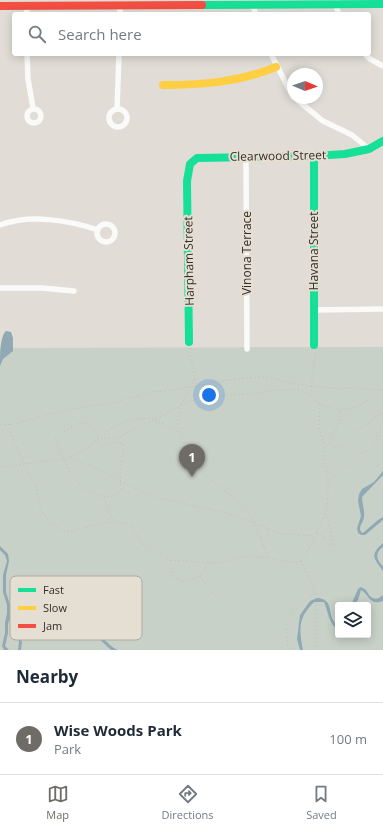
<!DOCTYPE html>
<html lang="en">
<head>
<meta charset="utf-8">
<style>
	body { margin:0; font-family:"Open Sans",sans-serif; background:#f2f2f3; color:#1f2937 }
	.controls { position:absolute; right:12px; bottom:12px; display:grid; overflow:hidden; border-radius:4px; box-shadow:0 2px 10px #0003 }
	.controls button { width:36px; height:36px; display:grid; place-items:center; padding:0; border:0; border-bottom:1px solid #e0e1e3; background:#fff; color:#1f2937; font:20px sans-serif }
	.compass { position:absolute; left:287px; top:68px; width:36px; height:36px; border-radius:50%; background:#fff; box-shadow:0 2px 10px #0003; rotate:92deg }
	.you { position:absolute; left:209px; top:395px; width:14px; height:14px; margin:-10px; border:3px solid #fff; border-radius:50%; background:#1a73e8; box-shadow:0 0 0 6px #1a73e833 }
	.badge { display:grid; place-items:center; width:26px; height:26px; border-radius:50%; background:#6f6c67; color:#fff; font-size:13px; font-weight:700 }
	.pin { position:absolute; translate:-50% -33px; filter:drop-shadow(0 1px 2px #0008) }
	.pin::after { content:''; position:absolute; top:21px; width:14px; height:12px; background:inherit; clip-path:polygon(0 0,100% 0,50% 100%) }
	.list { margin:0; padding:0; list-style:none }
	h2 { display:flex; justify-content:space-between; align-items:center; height:52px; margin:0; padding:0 16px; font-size:17px }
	h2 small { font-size:13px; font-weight:400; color:#747a83 }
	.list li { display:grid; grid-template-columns:26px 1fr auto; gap:12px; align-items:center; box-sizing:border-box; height:72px; padding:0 16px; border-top:1px solid #e0e1e3 }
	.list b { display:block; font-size:15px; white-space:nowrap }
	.list p { margin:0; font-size:13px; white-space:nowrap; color:#747a83 }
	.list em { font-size:13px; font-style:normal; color:#747a83 }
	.icon { flex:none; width:22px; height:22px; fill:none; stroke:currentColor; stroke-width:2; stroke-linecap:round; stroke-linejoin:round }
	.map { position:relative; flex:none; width:383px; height:650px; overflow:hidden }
	.search { position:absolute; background:#fff; box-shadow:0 2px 10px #0003; left:12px; right:12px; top:12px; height:44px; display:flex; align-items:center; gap:10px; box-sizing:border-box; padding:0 14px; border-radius:4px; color:#747a83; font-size:15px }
	.sheet { height:124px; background:#fff }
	nav { display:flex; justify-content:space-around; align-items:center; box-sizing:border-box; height:56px; border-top:1px solid #e0e1e3; background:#fff; font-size:11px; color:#747a83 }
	nav a { display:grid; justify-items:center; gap:2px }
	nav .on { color:#6f6c67 }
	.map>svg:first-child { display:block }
	.green { fill:#c8d1c7; fill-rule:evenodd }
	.water { fill:#90a9b4 }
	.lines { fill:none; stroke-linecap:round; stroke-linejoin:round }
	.path { stroke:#bfbebb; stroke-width:1; stroke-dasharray:1 3; stroke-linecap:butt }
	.street { stroke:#fafaf9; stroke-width:5.5 }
	.fast { stroke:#16e098; stroke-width:8 }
	.slow { stroke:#ffcf43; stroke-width:8 }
	.jam { stroke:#f24e42; stroke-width:8 }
	.labels { text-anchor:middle; stroke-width:4; stroke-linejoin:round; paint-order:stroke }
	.street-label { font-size:12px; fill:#322f2b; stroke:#e5ded2 }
	.key { fill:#e5ded2; stroke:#afaaa0; stroke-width:1 }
	.key-label { font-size:11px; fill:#322f2b }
</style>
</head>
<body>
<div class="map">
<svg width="383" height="650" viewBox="0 0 383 650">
	<rect width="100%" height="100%" fill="#e1ddd6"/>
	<path class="green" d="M383 347V650H0V348ZM338 605H368V635H338Z"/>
	<g class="water">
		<path d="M6 331 11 332 13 338V351L3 359 0 366C0 356 0 336 6 331Z"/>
		<path d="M383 471V475L362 497C362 503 365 511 364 517 363 524 357 527 362 533L364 532 378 520 383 517V520L365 535H361L358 533 357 528 361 516 358 501 359 494 362 489 374 482Z"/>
		<path d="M383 543V547C375 552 376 560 383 566V571C373 557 370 555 383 543Z"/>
		<path d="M0 546 8 554 9 561 6 575V592L10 605V618L8 624V633L5 646 9 650H4L2 646 5 633V623L7 613V605L3 592V575L7 561 5 555 0 550Z"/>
		<path d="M361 587 366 590C370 597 374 603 383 595V601C369 606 370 595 361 590L358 600 354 605H351L358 589Z"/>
		<path d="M317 598C331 599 329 608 332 618 334 623 338 625 338 630 329 624 328 611 324 602H314C298 618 299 628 303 650H300L297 639 300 615 310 601Z"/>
		<path d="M70 617C77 620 80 626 86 629 90 632 94 631 98 634 105 639 110 647 118 650H111L96 636 92 634 84 632 70 620 66 621 58 633 53 638C42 638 32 631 21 632L20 635 22 642 21 650H18L19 642 17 635 20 630 26 629 52 636 64 619Z"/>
	</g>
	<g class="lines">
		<g class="path">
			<path d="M189 348 195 378 181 406 177 423 182 439 192 461 200 471 237 500 245 508 255 523 277 533 315 536"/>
			<path d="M195 379 197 385"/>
			<path d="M194 386 206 393 214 394"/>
			<path d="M310 395 316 352"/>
			<path d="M320 404 319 429 325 446"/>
			<path d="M155 420 179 432"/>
			<path d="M10 424 11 434 23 464 36 486 40 508 50 523 67 532 114 521 130 524 143 544 170 560 218 563 248 556 268 558 255 523 226 513 163 499 143 492 121 482 96 468 68 458"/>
			<path d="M0 425 14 424 66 410 113 403 151 392 171 390 236 379 265 377 276 379 301 385 341 389 350 388 383 390"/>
			<path d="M64 431 79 423H89L94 429 98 439"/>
			<path d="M55 438C61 448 62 459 68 469 74 481 88 493 101 496 109 497 116 496 121 490L120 470 124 445 117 442 100 445 96 441"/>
			<path d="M98 439C119 421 129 418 157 418"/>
			<path d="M97 440 106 438 115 439 160 417 186 403 204 396 253 394 277 390 300 389 322 405 340 410 357 407 383 390"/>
			<path d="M331 444 334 447H341L354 433 383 413"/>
			<path d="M0 467 68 458 87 449 96 441"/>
			<path d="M329 481 359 454 372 448 376 444 379 431 383 426"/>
			<path d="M104 497 109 512 113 520"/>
			<path d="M317 533 323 536 329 546 334 545C330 534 331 523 325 513"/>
			<path d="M298 535 310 547"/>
			<path d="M261 537 265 538 268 536V531L265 528"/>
			<path d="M269 558C278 560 293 565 302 560 307 557 325 515 327 507 328 500 328 491 328 483 328 469 321 462 325 447L330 444C332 432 341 424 340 411"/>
			<path d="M170 560 172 576 185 582 200 576 209 563"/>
			<path d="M301 561 318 597"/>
			<path d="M200 576 217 599"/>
			<path d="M311 600 313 603"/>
			<path d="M293 650 288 648 286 622C290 618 292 613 296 609 302 603 308 598 316 593"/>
			<path d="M307 650H309"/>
			<path d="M314 650C319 635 313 619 317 603"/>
		</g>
		<g class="street">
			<path d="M337 0 335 4 339 14"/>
			<path d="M252 4 256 14"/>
			<path d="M26 6 27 14"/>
			<path d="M120 14V5"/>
			<path d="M27 54 28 79 33 108"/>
			<path d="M271 54 293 97"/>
			<path d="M365 54 370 59 383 66"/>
			<path d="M295 98 323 121 352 135 369 149"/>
			<circle cx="34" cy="116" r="7"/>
			<path d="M117 109 119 54"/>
			<circle cx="118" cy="118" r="9"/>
			<path d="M246 157 247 349"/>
			<circle cx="106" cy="233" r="9"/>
			<path d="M0 225C30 214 68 220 98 230"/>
			<path d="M0 288H42L74 291"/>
			<path d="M314 310 383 309"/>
		</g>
		<g class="fast">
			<path d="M202 5 383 4"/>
			<path d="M314 156V345"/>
			<path d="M189 342 187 181 190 164 197 158 314 156 345 154 369 149 383 141"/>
		</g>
		<path class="slow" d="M163 85C203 85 239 82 276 67"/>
		<path class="jam" d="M0 6 202 5"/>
	</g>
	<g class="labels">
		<g class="street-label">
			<text transform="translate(278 156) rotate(-1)" y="4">Clearwood Street</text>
			<text transform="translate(314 251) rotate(-90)" y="4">Havana Street</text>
			<text transform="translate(247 253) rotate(-90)" y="4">Vinona Terrace</text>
			<text transform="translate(189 261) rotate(-91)" y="4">Harpham Street</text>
		</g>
	</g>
	<rect x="10" y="576" width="132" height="64" rx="6" class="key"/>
	<rect x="18" y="588" width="18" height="4" fill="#16e098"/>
	<rect x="18" y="606" width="18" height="4" fill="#ffcf43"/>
	<rect x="18" y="624" width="18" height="4" fill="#f24e42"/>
	<g class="key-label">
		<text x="43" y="594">Fast</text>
		<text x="43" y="612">Slow</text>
		<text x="43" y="630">Jam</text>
	</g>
</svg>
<div class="controls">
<button><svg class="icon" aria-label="layers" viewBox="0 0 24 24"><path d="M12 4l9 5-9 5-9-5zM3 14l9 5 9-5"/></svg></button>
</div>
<svg class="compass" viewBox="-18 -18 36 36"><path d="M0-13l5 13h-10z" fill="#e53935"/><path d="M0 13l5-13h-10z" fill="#747a83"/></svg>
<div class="you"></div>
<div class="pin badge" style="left:192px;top:477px">1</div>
<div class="search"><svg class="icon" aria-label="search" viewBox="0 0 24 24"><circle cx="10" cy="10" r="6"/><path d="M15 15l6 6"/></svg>Search here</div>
</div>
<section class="sheet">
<h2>Nearby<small></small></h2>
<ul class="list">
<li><span class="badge">1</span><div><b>Wise Woods Park</b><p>Park</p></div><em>100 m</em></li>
</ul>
</section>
<nav>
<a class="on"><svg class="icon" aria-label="map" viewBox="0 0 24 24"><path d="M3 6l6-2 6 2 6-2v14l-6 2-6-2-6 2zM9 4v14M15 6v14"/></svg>Map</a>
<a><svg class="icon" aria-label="directions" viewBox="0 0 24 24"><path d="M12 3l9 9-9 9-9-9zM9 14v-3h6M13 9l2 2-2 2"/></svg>Directions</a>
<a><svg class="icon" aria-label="saved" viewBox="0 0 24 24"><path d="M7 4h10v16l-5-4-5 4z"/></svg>Saved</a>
</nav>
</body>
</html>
